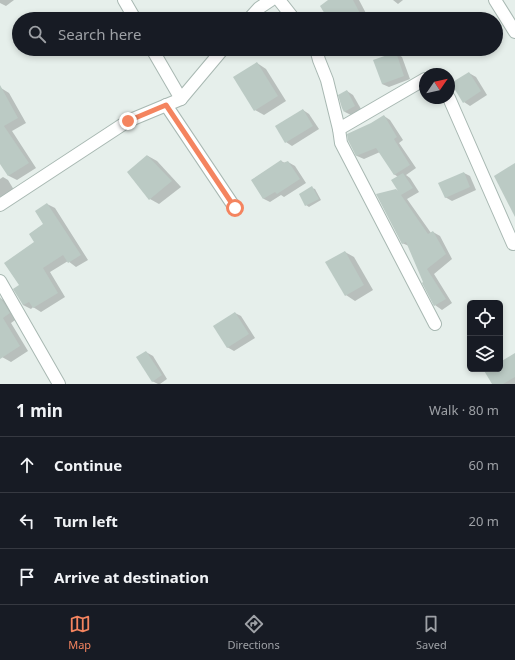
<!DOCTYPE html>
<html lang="en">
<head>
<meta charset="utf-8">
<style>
	body { margin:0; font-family:"Noto Sans",sans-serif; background:#242831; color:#f1f3f6 }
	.controls { position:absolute; right:12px; bottom:12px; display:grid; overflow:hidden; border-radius:6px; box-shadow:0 2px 6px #0003 }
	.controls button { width:36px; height:36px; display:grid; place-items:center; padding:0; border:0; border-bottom:1px solid #363941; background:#171b24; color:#f1f3f6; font:20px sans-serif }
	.compass { position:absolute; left:419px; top:68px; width:36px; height:36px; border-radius:50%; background:#171b24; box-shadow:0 2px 6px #0003; rotate:56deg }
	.stop { position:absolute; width:12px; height:12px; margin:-9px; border:3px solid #f4845f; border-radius:50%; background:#fff }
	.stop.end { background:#f4845f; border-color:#fff; box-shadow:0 1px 4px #0008 }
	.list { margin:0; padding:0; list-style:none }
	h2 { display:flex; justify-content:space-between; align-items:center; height:52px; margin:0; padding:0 16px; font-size:17px }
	h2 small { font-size:13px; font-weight:400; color:#9ea1a6 }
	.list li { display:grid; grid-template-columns:26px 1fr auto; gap:12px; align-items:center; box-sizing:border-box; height:56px; padding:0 16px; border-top:1px solid #363941 }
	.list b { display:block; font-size:15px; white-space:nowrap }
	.list em { font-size:13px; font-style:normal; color:#9ea1a6 }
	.icon { flex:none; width:22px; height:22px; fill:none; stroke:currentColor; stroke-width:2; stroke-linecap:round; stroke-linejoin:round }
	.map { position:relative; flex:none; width:515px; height:384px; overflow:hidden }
	.search { position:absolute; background:#171b24; box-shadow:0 2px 6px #0003; left:12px; right:12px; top:12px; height:44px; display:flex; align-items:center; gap:10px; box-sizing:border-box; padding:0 14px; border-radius:22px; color:#9ea1a6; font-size:15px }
	.sheet { height:220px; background:#171b24 }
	nav { display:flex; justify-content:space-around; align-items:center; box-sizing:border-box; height:56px; border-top:1px solid #363941; background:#171b24; font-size:11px; color:#9ea1a6 }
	nav a { display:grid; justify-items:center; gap:2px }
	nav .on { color:#f4845f }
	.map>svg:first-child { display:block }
	.shadow { fill:#0003 }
	.building { fill:#bbcac4 }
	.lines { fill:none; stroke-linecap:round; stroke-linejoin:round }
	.street-casing { stroke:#a8b8b2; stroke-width:14 }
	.street { stroke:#fff; stroke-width:12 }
	.route { stroke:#f4845f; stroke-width:5 }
</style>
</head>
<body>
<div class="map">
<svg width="515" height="384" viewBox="0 0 515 384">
	<rect width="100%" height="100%" fill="#e6efeb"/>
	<g class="shadow">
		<path d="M0 0H14L6 6 0 3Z"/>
		<path d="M330 0H359L369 19H329Z"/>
		<path d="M393 0H403L398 4Z"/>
		<path d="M396 53 402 57 410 79 389 87 382 84Z"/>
		<path d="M257 63 266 69 286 101 264 115 255 110Z"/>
		<path d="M469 73 476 77 487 95 470 106 464 102Z"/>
		<path d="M1 88 9 93 26 123 12 131 36 168 17 180 9 176 0 162V89Z"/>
		<path d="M347 91 353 95 361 109 351 115 345 112Z"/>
		<path d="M303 110 309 114 319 129 292 146 286 142Z"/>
		<path d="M384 116 390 120 403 140 399 143 416 168 406 175 410 178 419 192 407 199 431 233 433 232 440 236 452 259 434 274 452 303 442 310 435 305 409 246 402 243 396 190 400 192 398 177 394 174 380 152 364 159 357 156 349 139Z"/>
		<path d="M148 156 157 161 181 187 159 204 150 199Z"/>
		<path d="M281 161 285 163 288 162 295 166 306 183 284 197 281 195 270 202 264 199 252 180Z"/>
		<path d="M464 173 470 176 476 190 452 201 445 197Z"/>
		<path d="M3 177 8 180 14 190 0 200V179Z"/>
		<path d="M312 188 315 189 321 200 309 207 306 205Z"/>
		<path d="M47 204 55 208 88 260 76 267 68 261 50 272 65 297 41 312 33 307 31 309 23 305 20 286 35 243 45 224Z"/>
		<path d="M345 252 354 257 373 290 355 301 346 295Z"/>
		<path d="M0 298 9 303 18 318 11 323 28 351 11 362 2 357 0 354Z"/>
		<path d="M235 313 241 316 255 338 234 351 227 347Z"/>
		<path d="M146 352 153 356 167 379 160 384H158L152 381Z"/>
		<path d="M515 354V384H493L490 369H500V363Z"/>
	</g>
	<g class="building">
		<path d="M328 0H353L363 19H328L320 6Z"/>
		<path d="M396 52 404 76 382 84 373 60Z"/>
		<path d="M257 62 278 96 254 111 233 77Z"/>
		<path d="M469 72 481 91 463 103 451 83Z"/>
		<path d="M0 85 18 118 4 126 29 163 8 176 0 164Z"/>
		<path d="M347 90 355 106 344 112 342 108 338 95Z"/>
		<path d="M303 109 313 126 285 143 275 126Z"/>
		<path d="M384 115 397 137 394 139 410 165 394 175 376 148 356 156 348 140 347 134 371 123Z"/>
		<path d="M147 155 172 181 149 200 127 172Z"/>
		<path d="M281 160 283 163 288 161 300 179 277 194 275 192 263 199 251 180Z"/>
		<path d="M515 163V217L494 176Z"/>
		<path d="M464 172 470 187 445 198 438 183Z"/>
		<path d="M403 173 413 188 401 195 428 234 433 231 446 254 427 269 446 299 434 306 422 283 423 282 406 242 402 244 376 194 396 189 398 191 391 180Z"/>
		<path d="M312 186 319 199 305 206 299 194Z"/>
		<path d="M47 203 81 255 68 263 63 255 43 268 58 293 33 308 29 302 23 305 13 289 19 285 4 263 34 242 29 234 43 224 35 211Z"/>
		<path d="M345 251 364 285 345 296 325 262Z"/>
		<path d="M0 297 10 313 3 318 20 346 0 359Z"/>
		<path d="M235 312 249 334 227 348 213 326Z"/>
		<path d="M146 351 162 375 152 382 136 357Z"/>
		<path d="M515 353V377L503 384H492L483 369H500V362Z"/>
	</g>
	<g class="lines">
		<g class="street-casing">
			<g id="street">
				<path d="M124 0 135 19"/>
				<path d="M279 0 294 19"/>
				<path d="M495 0 515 32"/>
				<path d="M249 19 259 8 271 0"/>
				<path d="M152 49 181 99"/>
				<path d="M316 49 319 60 327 80 339 129"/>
				<path d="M425 79 339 129 341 143 435 324"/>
				<path d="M449 98 513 244"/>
				<path d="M166 105 235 208"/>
				<path d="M0 205 128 121 181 99 223 49"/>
				<path d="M0 281 59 384"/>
			</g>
		</g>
		<use href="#street" class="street"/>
	</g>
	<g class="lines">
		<path class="route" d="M128 121 166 105 235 208"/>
	</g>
</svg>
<div class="controls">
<button><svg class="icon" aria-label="locate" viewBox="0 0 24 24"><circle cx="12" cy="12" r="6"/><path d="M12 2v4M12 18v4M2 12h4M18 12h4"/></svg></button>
<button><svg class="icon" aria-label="layers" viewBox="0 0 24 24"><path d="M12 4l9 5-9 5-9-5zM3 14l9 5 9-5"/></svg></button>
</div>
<svg class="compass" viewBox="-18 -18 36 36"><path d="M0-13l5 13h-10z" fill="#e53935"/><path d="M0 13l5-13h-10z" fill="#9ea1a6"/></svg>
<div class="stop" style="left:235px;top:208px"></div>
<div class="stop end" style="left:128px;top:121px"></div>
<div class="search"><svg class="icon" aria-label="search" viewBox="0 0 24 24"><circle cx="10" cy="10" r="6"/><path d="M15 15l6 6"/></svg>Search here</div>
</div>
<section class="sheet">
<h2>1 min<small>Walk · 80 m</small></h2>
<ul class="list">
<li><svg class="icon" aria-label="ahead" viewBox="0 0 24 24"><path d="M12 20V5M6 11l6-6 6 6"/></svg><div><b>Continue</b></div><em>60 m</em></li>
<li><svg class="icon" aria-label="left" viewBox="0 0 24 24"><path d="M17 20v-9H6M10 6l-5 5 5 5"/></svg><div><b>Turn left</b></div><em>20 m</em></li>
<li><svg class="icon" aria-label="arrive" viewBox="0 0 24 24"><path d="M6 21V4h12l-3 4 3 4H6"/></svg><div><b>Arrive at destination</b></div></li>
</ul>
</section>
<nav>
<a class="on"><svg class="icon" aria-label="map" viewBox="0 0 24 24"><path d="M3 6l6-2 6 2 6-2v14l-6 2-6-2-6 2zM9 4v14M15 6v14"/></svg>Map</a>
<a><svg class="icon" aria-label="directions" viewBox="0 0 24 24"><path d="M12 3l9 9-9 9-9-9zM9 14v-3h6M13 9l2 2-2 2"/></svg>Directions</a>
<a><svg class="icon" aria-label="saved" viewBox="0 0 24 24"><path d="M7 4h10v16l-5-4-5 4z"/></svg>Saved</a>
</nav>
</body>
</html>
